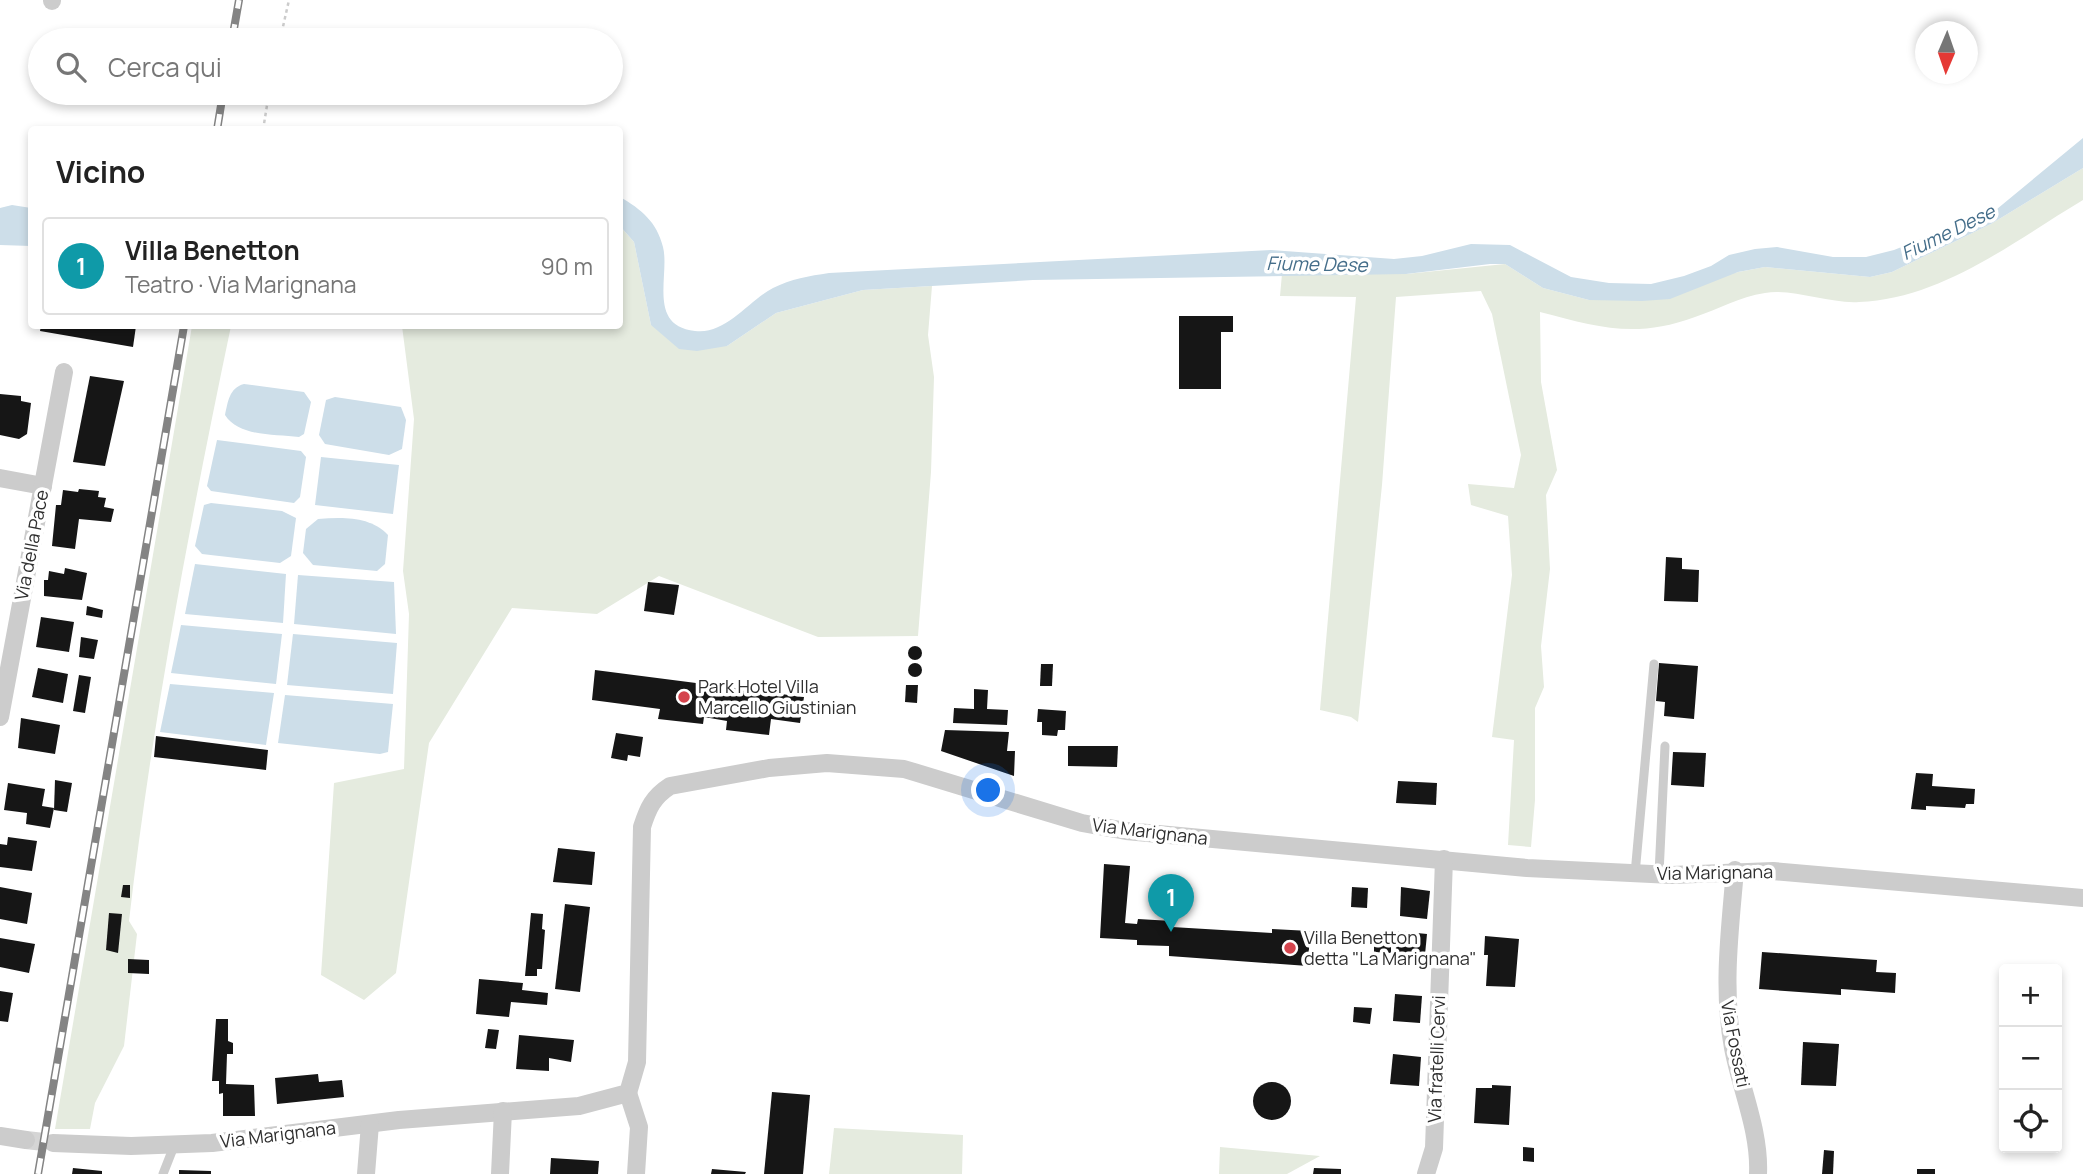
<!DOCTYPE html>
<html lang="it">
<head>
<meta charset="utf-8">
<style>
	body { margin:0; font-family:Manrope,sans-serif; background:#f2f2f2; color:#222 }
	.controls { position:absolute; right:21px; bottom:21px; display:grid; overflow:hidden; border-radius:7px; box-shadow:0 4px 10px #0003 }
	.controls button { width:63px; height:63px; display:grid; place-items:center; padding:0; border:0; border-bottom:2px solid #e0e0e0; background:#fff; color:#222; font:35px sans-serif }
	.compass { position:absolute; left:1915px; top:21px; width:63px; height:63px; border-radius:50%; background:#fff; box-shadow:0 4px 10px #0003; rotate:182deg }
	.you { position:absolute; left:989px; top:791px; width:24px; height:24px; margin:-18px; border:5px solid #fff; border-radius:50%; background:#1a73e8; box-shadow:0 0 0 10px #1a73e833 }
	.badge { display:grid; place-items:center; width:46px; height:46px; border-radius:50%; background:#db2777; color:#fff; font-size:23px; font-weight:700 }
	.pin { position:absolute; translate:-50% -58px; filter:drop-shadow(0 2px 4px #0008) }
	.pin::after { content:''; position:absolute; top:37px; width:24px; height:21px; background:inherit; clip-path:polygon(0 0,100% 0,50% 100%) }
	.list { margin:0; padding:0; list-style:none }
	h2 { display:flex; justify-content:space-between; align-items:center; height:91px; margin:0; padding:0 28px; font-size:30px }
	h2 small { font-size:23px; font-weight:400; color:#767676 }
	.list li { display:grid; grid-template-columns:46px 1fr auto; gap:21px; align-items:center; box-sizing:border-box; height:98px; margin:0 14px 14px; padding:0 14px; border:2px solid #e0e0e0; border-radius:7px }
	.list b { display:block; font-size:26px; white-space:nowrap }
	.list p { margin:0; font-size:23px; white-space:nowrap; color:#767676 }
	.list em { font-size:23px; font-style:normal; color:#767676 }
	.icon { flex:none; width:38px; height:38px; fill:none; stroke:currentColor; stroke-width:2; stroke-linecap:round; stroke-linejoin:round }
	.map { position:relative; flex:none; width:2083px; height:1174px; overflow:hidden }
	.search { position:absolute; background:#fff; box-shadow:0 4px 10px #0003; left:28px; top:28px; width:595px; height:77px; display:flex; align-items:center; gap:18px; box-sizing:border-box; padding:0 24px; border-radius:38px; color:#767676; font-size:26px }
	.panel { position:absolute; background:#fff; box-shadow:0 4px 10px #0003; left:28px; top:126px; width:595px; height:203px; border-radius:7px }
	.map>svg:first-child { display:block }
	.green { fill:#e5ebdf }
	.water { fill:#cddee9 }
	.building { fill:#161616 }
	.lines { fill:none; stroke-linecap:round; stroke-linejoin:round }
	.minor-tunnel { stroke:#d5d5d5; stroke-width:18; stroke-dasharray:18 9; stroke-linecap:butt }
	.path { stroke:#ccc; stroke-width:2.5; stroke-dasharray:3.5 3.5; stroke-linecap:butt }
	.service { stroke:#ccc; stroke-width:9 }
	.minor { stroke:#ccc; stroke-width:18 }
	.rail-casing { stroke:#848484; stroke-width:8 }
	.rail { stroke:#fff; stroke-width:5; stroke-dasharray:16; stroke-linecap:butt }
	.poi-dot { fill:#d4444d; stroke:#fff; stroke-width:2.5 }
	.labels { text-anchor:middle; stroke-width:7; stroke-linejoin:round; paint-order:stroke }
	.street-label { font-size:18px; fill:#2f2f2f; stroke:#fff }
	.poi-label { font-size:18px; fill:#2f2f2f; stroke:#fff; text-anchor:start }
	.water-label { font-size:19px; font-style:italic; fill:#456e8a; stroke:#fff }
</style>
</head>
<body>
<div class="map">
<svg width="2083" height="1174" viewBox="0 0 2083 1174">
	<rect width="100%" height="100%" fill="#fff"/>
	<g class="green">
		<path d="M2083 168V200C2014 241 1942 299 1859 302 1830 304 1792 288 1765 293 1739 297 1719 309 1695 317 1635 339 1598 327 1540 312L1541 382 1557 470 1546 495 1550 569 1541 646 1544 687 1535 708V800L1531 847 1508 845 1514 740 1492 737 1512 575 1508 516 1471 505 1468 484 1514 488 1521 455 1492 314 1481 291 1396 297 1382 485 1358 722 1351 717 1320 710 1356 297 1280 296 1282 274H1406L1505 264 1543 288 1589 300 1765 267 1870 277 1892 272 1991 224Z"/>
		<path d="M620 226 634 242 651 325 727 346 776 313 863 290 932 286 928 335 934 377 931 472 918 636 818 637 659 576 597 614 512 608 429 743 396 973 364 1000 321 975 334 783 404 769 409 614 403 571 414 419 402 326H620Z"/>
		<path d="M192 326H231C190 522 152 721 129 921L137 934 124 1046 95 1103 90 1129H55Z"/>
		<path d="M834 1128 963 1135 962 1174H829Z"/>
		<path d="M1220 1147 1320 1156 1287 1174H1219Z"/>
	</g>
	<g class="water">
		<path d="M2083 138V168L1991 224 1892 272 1870 277 1765 267 1738 272 1670 299 1642 301 1589 300 1543 288 1505 264H1490L1406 274 1033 280 863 290 776 313 727 346 697 351 679 349 651 325 634 242 620 226V197C641 209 657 222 663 247 670 275 647 326 695 331 726 335 748 301 773 288 791 279 809 276 829 273L1271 250 1394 259 1422 256 1471 244 1510 245 1571 277 1609 283 1651 284 1684 276 1711 266 1729 255 1755 249 1777 247 1833 257H1866L1894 250 1997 209Z"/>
		<path d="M12 205 31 208V246L0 245V208Z"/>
		<path d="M244 384 304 392 311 402 304 434 299 437C275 434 239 437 225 415 228 402 229 388 244 384Z"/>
		<path d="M335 397 401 407 406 420 402 449 389 455 325 444 319 435 326 400Z"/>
		<path d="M217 440 301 451 306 457 300 497 294 503 211 491 207 486Z"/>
		<path d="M321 457 399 465 393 514 315 505Z"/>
		<path d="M211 503 282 511 296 518 291 556 280 563 202 554 195 546 204 505Z"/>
		<path d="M318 519C343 517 370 516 388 535L385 564 377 571 313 565 303 553 306 529Z"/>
		<path d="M195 564 286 574 283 623 185 614Z"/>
		<path d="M298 575 394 582 396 634 294 624Z"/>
		<path d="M181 625 282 634 276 684 171 673Z"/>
		<path d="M293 634 397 643 393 694 287 685Z"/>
		<path d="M170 684 274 693 266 745 160 732Z"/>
		<path d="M285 695 393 704 388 752 380 754 278 743Z"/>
	</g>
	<g class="building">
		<path d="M1179 316H1233V332H1221V389H1179Z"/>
		<path d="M41 326H136L133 347 40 331Z"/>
		<path d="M90 376 124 381 105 466 73 462Z"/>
		<path d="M0 394 21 396V401L31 403 27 434 19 439 0 435Z"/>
		<path d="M79 489 99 491 98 497 106 498 104 507 114 509 111 522 79 519 75 549 52 546 56 505H61L63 490 78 492Z"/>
		<path d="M1666 557 1682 558V569L1699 570 1698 602 1664 601Z"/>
		<path d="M65 568 87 573 82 600 44 596V580H48L49 571 64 574Z"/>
		<path d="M648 582 679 585 674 615 644 611Z"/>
		<path d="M87 606 103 610 102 618 86 615Z"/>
		<path d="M41 617 74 622 69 652 36 647Z"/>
		<path d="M81 637 98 640 94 659 79 657Z"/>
		<circle cx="915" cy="653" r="7"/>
		<path d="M1659 663 1698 666 1694 719 1664 716 1665 702 1656 701Z"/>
		<circle cx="915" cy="670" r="7"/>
		<path d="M1041 664H1053L1052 686H1040Z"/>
		<path d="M38 668 68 674 63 703 32 697Z"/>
		<path d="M595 670 804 697 800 723 771 719 769 735 726 730 727 721 704 717 703 724 658 719 660 709 592 700Z"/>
		<path d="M79 675 91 677 85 713 73 711Z"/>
		<path d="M906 685H918L917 703 905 702Z"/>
		<path d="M974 689 988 690 987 709 1008 710 1007 725 953 723 954 708 974 709Z"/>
		<path d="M1038 709 1066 711 1065 730H1058L1057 736 1042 735V722H1037Z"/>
		<path d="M21 718 60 725 55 754 18 748Z"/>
		<path d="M945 730 1009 732 1007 751H1015L1014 776 941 751Z"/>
		<path d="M616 733 643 737 640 757 628 755 627 761 611 758Z"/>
		<path d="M156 736 268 750 266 770 154 757Z"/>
		<path d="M1068 746H1118L1117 767 1068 766Z"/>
		<path d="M1673 752 1706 753 1704 787 1671 785Z"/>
		<path d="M1916 773 1933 774 1932 786 1975 789 1974 804H1966L1965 808 1926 806V810L1911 809Z"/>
		<path d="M55 780 72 783 67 812 54 810Z"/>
		<path d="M1398 781 1437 783 1436 805 1396 803Z"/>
		<path d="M8 783 45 789 42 806 54 808 50 828 26 824 27 813 4 810Z"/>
		<path d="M8 837 37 841 32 871 0 867V844L7 845Z"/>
		<path d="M558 848 595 852 592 885 553 882Z"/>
		<path d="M1104 864 1130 866 1125 923 1137 924 1138 919 1172 921V927L1272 933V929L1310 931 1308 966 1169 956V946L1137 945V940L1100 938Z"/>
		<path d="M123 885H130V898L121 897Z"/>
		<path d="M0 887 32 893 27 924 0 919Z"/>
		<path d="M1352 887 1368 888 1367 908 1351 907Z"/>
		<path d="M1401 887 1430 891 1427 919 1400 916Z"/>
		<path d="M565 904 590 907 580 992 555 989Z"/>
		<path d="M109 913 122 914 118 953 106 950Z"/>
		<path d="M531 913 543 914 542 929 545 930 542 969H537V976H525Z"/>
		<path d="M1397 931 1427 934 1424 965 1395 962Z"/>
		<path d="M1374 935 1391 937V953L1374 952Z"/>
		<path d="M1485 936 1519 939 1515 987 1486 986 1488 955H1484Z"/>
		<path d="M0 938 35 944 29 973 0 967Z"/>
		<path d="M1762 952 1877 960 1876 972 1896 973 1895 993 1841 989V995L1759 989Z"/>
		<path d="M128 959 149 960V974L128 973Z"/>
		<path d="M479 979 523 983 522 990 548 993 547 1005 511 1002 509 1017 476 1014Z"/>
		<path d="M0 991 13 993 8 1022 0 1021Z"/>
		<path d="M1395 994 1422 996 1420 1023 1393 1021Z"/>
		<path d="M1354 1007 1372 1008 1370 1024 1353 1022Z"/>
		<path d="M216 1019H228V1041L233 1043V1054H227L226 1084 254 1085 255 1116H223V1093L219 1094V1081H212Z"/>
		<path d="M488 1029 499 1030 496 1049 485 1048Z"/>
		<path d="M519 1035 574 1040 571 1062 549 1058V1071L516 1069Z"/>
		<path d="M1803 1042 1839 1044 1836 1086 1801 1085Z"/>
		<path d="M1393 1054 1421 1057 1419 1086 1390 1084Z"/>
		<path d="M318 1074 319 1082 342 1080 344 1097 277 1104 275 1078Z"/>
		<circle cx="1272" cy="1101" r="19"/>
		<path d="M1492 1085 1511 1086 1509 1125 1474 1123 1476 1088H1492Z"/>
		<path d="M772 1092 810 1095 803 1174H764Z"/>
		<path d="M1523 1147 1534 1148V1162L1523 1161Z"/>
		<path d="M1824 1150 1834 1151 1833 1174H1822Z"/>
		<path d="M551 1158 599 1161 598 1174H550Z"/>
		<path d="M73 1168 102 1171V1174H72Z"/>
		<path d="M1314 1168 1341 1169V1174H1313Z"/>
		<path d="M712 1169 746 1172 745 1174H711Z"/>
		<rect x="1917" y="1169" width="18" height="5"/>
		<path d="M179 1170 211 1171V1174H179Z"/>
	</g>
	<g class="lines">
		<path class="minor-tunnel" d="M26 1140 53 1143"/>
		<g class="path">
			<path d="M280 40 289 0"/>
			<path d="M263 130 269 93"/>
		</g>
		<g class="service">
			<path d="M1635 874 1654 664"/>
			<path d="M1659 874 1665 746"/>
			<path d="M163 1174 174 1146"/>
		</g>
		<g class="minor">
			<path d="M52 1V0"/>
			<path d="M0 478 43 486"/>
			<path d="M0 717 64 372"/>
			<path d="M1735 870C1730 930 1722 988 1733 1048 1741 1090 1760 1131 1758 1174"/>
			<path d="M628 1093 639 1127 636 1174"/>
			<path d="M0 1136 26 1140"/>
			<path d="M53 1143 131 1146 212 1143 399 1120 579 1106 628 1093 637 1062 642 827C648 808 653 797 670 786L769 768 827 763 904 769 1082 823 1126 831 1527 868 1672 875 1773 871 2083 898"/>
			<path d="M366 1174 370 1124"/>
			<path d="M500 1174 503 1111"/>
			<path d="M1426 1174 1434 1148 1444 859"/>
		</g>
		<g class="rail-casing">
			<g id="rail">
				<path d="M232 40 239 0"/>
				<path d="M217 130 223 93"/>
				<path d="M38 1174 184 326"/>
			</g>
		</g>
		<use href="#rail" class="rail"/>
	</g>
	<g class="poi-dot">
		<circle cx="684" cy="697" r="7"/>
		<circle cx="1290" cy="948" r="7"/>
	</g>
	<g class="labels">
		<g class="street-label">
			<text transform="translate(32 545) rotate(-79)" y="6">Via della Pace</text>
			<text transform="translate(1150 832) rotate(7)" y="6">Via Marignana</text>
			<text transform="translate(1715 873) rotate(-1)" y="6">Via Marignana</text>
			<text transform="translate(1735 1044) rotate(79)" y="6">Via Fossati</text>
			<text transform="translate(1437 1059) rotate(-88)" y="6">Via fratelli Cervi</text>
			<text transform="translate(278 1135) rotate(-7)" y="6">Via Marignana</text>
		</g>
		<g class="poi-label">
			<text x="698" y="693">Park Hotel Villa<tspan x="698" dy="21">Marcello Giustinian</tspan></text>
			<text x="1304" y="944">Villa Benetton<tspan x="1304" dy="21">detta "La Marignana"</tspan></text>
		</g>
		<g class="water-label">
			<text transform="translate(1948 232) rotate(-26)" y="7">Fiume Dese</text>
			<text transform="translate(1317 264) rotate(1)" y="7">Fiume Dese</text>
		</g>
	</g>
</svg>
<div class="controls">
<button>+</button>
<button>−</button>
<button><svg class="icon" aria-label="locate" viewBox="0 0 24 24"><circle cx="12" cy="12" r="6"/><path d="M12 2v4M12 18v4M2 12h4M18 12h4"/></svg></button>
</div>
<svg class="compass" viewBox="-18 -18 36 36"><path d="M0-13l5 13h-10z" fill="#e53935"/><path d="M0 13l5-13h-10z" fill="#767676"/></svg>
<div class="you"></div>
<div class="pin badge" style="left:1171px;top:932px;background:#0f9aa8">1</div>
<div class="search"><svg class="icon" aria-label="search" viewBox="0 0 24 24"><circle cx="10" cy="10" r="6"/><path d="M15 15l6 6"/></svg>Cerca qui</div>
<section class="panel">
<h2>Vicino<small></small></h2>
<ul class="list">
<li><span class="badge" style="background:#0f9aa8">1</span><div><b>Villa Benetton</b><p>Teatro · Via Marignana</p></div><em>90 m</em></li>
</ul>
</section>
</div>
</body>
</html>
